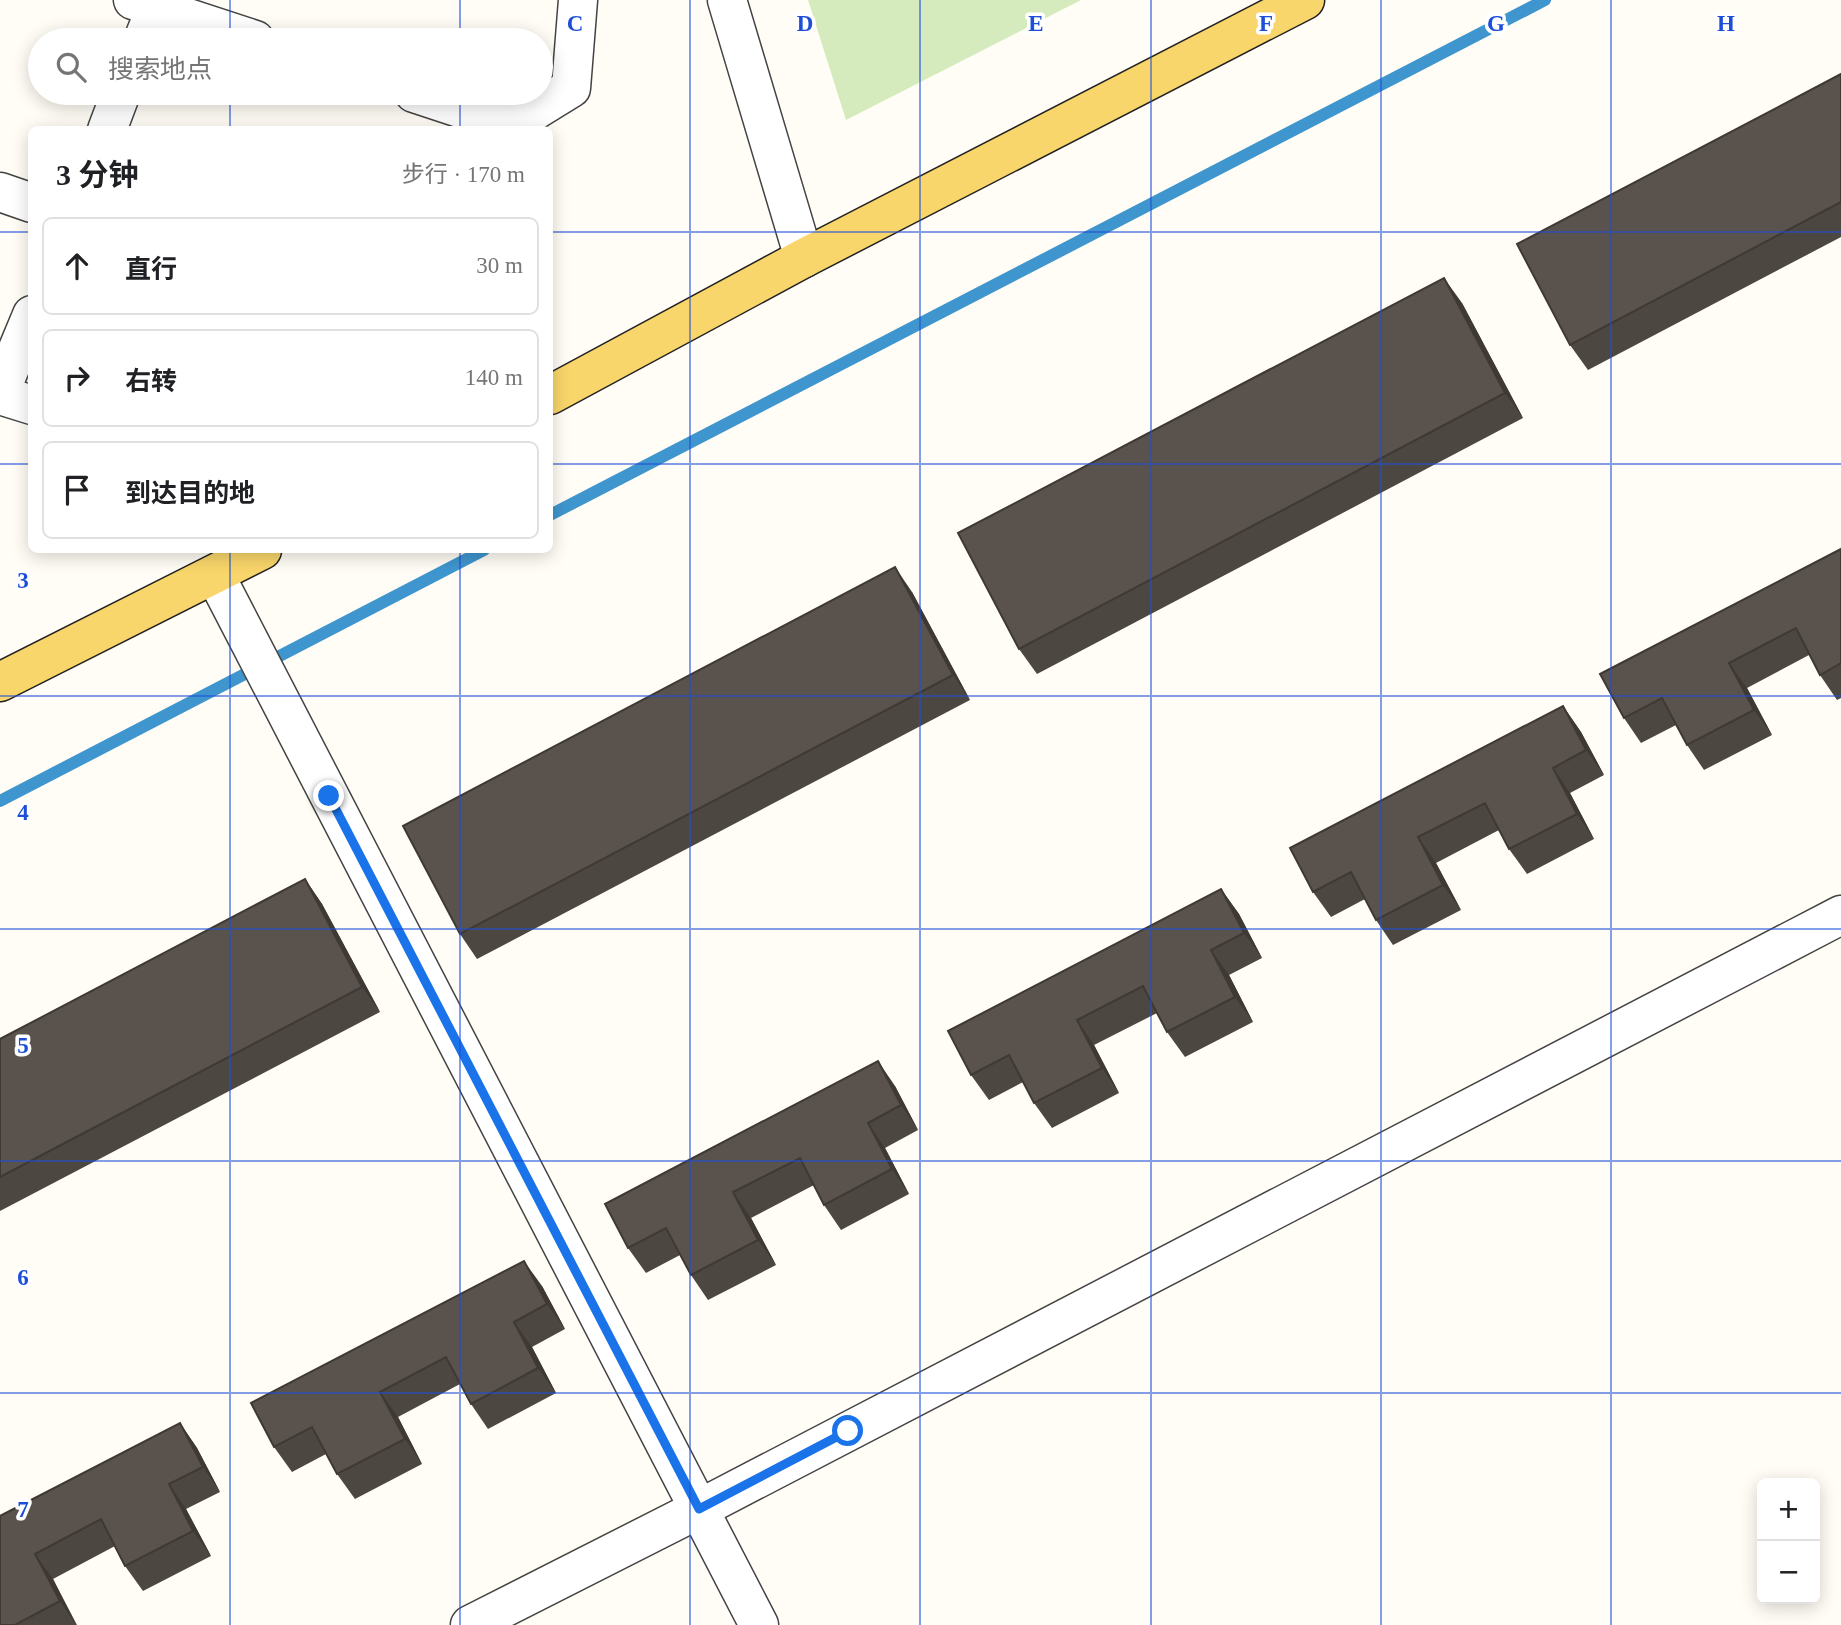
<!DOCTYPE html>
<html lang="zh">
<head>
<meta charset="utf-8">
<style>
	body { margin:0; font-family:"Times New Roman","Noto Sans SC",serif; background:#f2f2f2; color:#202124 }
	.controls { position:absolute; right:21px; bottom:21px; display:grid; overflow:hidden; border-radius:10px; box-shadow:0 4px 18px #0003 }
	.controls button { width:63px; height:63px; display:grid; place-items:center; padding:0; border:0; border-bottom:2px solid #e0e0e0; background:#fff; color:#202124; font:35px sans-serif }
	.stop { position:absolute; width:21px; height:21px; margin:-16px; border:5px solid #1a73e8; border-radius:50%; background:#fff }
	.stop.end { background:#1a73e8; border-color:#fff; box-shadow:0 2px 7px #0008 }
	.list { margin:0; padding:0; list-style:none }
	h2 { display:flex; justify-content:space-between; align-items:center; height:91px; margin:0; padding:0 28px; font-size:30px }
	h2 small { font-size:23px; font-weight:400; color:#757577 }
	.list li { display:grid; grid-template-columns:46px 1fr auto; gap:21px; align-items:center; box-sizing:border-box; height:98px; margin:0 14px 14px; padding:0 14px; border:2px solid #e0e0e0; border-radius:10px }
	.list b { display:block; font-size:26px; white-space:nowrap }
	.list em { font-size:23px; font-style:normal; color:#757577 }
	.icon { flex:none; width:38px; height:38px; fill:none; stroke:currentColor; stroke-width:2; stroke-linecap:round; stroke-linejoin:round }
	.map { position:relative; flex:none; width:1841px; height:1625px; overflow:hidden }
	.search { position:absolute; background:#fff; box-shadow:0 4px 18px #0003; left:28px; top:28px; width:525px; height:77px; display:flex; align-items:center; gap:18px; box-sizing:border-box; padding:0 24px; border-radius:38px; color:#757577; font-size:26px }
	.panel { position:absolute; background:#fff; box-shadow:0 4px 18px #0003; left:28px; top:126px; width:525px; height:427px; border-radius:10px }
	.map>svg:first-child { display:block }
	.green { fill:#d5ebbd }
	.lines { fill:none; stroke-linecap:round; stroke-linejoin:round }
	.stream { stroke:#3f96cf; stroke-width:12 }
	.minor-casing { stroke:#444; stroke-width:41 }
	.major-casing { stroke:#222; stroke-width:41 }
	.minor { stroke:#fff; stroke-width:38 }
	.major { stroke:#f9d66b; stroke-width:38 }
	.wall { fill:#4d4742 }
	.shaded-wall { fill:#3f3936 }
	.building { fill:#5a524d; stroke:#3f3936; stroke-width:2 }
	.route { stroke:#1a73e8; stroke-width:9 }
	.grid { fill:none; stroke:#1d4ed8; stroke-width:2; stroke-opacity:0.55 }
	.grid-label { font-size:23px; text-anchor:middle; font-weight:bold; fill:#1d4ed8; stroke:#fff; stroke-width:7; stroke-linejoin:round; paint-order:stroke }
</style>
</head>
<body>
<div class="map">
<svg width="1841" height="1625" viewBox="0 0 1841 1625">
	<rect width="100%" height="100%" fill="#fffdf5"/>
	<path class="green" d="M808 0H1081L846 120Z"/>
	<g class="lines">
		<g class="stream">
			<path d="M550 515 1545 0"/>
			<path d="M0 801 484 550"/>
		</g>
		<g class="minor-casing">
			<g id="minor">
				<path d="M133 0 255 40"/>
				<path d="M727 0 804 258"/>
				<path d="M143 40 159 0"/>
				<path d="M414 93 511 125"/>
				<path d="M107 130 121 93"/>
				<path d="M503 130 571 88 578 0"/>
				<path d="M0 192 32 203"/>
				<path d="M0 392 32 315"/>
				<path d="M0 395 32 405"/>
				<path d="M215 575 759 1625"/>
				<path d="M470 1625 699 1509 1841 915"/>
			</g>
		</g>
		<g class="major-casing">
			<g id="major">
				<path d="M550 395 804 258 1305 0"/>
				<path d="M0 682 262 550"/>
			</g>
		</g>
		<use href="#minor" class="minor"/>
		<use href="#major" class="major"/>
	</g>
	<g class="wall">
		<path d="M1841 74V237L1588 370 1570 345Z"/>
		<path d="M1462 303 1523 418 1037 674 1019 649Z"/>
		<path d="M1841 549V698L1837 700 1820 675 1809 655 1747 688 1772 735 1704 770 1687 745 1676 725 1641 743 1624 718Z"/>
		<path d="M912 592 970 700 477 959 460 934Z"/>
		<path d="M1563 706 1581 732 1604 775 1570 793 1594 839 1527 874 1509 849 1499 830 1436 863 1461 910 1393 945 1376 920 1365 899 1331 917 1313 892Z"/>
		<path d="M305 879 322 904 380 1012 0 1211V1039Z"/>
		<path d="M1221 889 1239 914 1262 958 1229 975 1253 1022 1185 1057 1167 1032 1157 1013 1094 1045 1119 1093 1052 1128 1034 1103 1023 1082 989 1100 971 1075Z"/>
		<path d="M895 1086 918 1130 885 1148 909 1194 841 1230 824 1205 814 1185 751 1218 776 1265 708 1300 691 1275 680 1255 646 1273 628 1248Z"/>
		<path d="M542 1286 565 1329 532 1347 556 1393 488 1429 471 1404 460 1384 398 1417 422 1464 355 1499 337 1474 326 1454 292 1472 274 1447Z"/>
		<path d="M180 1423 197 1448 220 1492 186 1509 211 1556 143 1591 125 1566 115 1546 53 1579 77 1625H0V1516Z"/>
	</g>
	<g class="shaded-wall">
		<path d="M1444 278 1462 303 1523 418 1505 393Z"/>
		<path d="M895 567 912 592 970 700 953 675Z"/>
		<path d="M1729 663 1747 688 1772 735 1754 710Z"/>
		<path d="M1563 706 1581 732 1604 775 1586 750Z"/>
		<path d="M1553 768 1570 793 1594 839 1577 814Z"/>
		<path d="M1418 837 1436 863 1461 910 1443 885Z"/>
		<path d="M305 879 322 904 380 1012 362 987Z"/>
		<path d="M1221 889 1239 914 1262 958 1244 933Z"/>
		<path d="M1211 950 1229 975 1253 1022 1235 997Z"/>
		<path d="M1077 1020 1094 1045 1119 1093 1102 1068Z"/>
		<path d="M878 1061 895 1086 918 1130 901 1105Z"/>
		<path d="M868 1123 885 1148 909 1194 892 1169Z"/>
		<path d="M733 1192 751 1218 776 1265 758 1240Z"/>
		<path d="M524 1261 542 1286 565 1329 547 1304Z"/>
		<path d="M514 1322 532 1347 556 1393 538 1368Z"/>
		<path d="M380 1392 398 1417 422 1464 405 1439Z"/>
		<path d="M180 1423 197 1448 220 1492 203 1467Z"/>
		<path d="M169 1484 186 1509 211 1556 193 1531Z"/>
		<path d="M35 1554 53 1579 76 1625 60 1601Z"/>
	</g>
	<g class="building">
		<path d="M1841 74V202L1570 345 1517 244Z"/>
		<path d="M1444 278 1505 393 1019 649 958 533Z"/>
		<path d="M1841 549V663L1820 675 1796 628 1729 663 1754 710 1687 745 1662 698 1624 718 1600 674Z"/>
		<path d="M895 567 953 675 460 934 403 826Z"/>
		<path d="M1563 706 1586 750 1553 768 1577 814 1509 849 1485 803 1418 837 1443 885 1376 920 1351 872 1313 892 1290 848Z"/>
		<path d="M305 879 362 987 0 1177V1039Z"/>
		<path d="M1221 889 1244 933 1211 950 1235 997 1167 1032 1143 986 1077 1020 1102 1068 1034 1103 1009 1055 971 1075 948 1031Z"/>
		<path d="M878 1061 901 1105 868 1123 892 1169 824 1205 800 1158 733 1192 758 1240 691 1275 666 1228 628 1248 605 1204Z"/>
		<path d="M524 1261 547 1304 514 1322 538 1368 471 1404 446 1357 380 1392 405 1439 337 1474 312 1427 274 1447 251 1403Z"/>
		<path d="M180 1423 203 1467 169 1484 193 1531 125 1566 101 1519 35 1554 60 1601 15 1625H0V1516Z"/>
	</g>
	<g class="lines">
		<path class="route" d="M329 796 699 1509 848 1431"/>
	</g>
	<path class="grid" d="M230 0V40M460 0V40M690 0V1625M920 0V1625M1151 0V1625M1381 0V1625M1611 0V1625M230 93V130M460 93V130M0 232H32M550 232H1841M0 464H32M550 464H1841M230 550V1625M460 550V1625M0 696H1841M0 929H1841M0 1161H1841M0 1393H1841"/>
	<g class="grid-label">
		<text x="575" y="31">C</text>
		<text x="805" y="31">D</text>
		<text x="1036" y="31">E</text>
		<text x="1266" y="31">F</text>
		<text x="1496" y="31">G</text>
		<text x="1726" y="31">H</text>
		<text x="23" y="588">3</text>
		<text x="23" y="820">4</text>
		<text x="23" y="1053">5</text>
		<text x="23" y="1285">6</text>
		<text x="23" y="1517">7</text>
	</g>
</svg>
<div class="controls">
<button>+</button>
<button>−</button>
</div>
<div class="stop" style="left:848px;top:1431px"></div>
<div class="stop end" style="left:329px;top:796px"></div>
<div class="search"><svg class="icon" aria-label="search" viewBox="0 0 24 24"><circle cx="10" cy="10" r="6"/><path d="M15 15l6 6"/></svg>搜索地点</div>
<section class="panel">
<h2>3 分钟<small>步行 · 170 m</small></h2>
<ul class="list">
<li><svg class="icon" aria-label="ahead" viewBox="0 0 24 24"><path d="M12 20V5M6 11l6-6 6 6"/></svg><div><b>直行</b></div><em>30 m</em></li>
<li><svg class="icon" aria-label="right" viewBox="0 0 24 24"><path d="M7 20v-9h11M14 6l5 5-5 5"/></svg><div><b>右转</b></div><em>140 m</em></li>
<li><svg class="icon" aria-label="arrive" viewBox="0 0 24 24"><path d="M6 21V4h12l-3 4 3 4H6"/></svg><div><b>到达目的地</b></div></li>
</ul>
</section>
</div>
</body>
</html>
